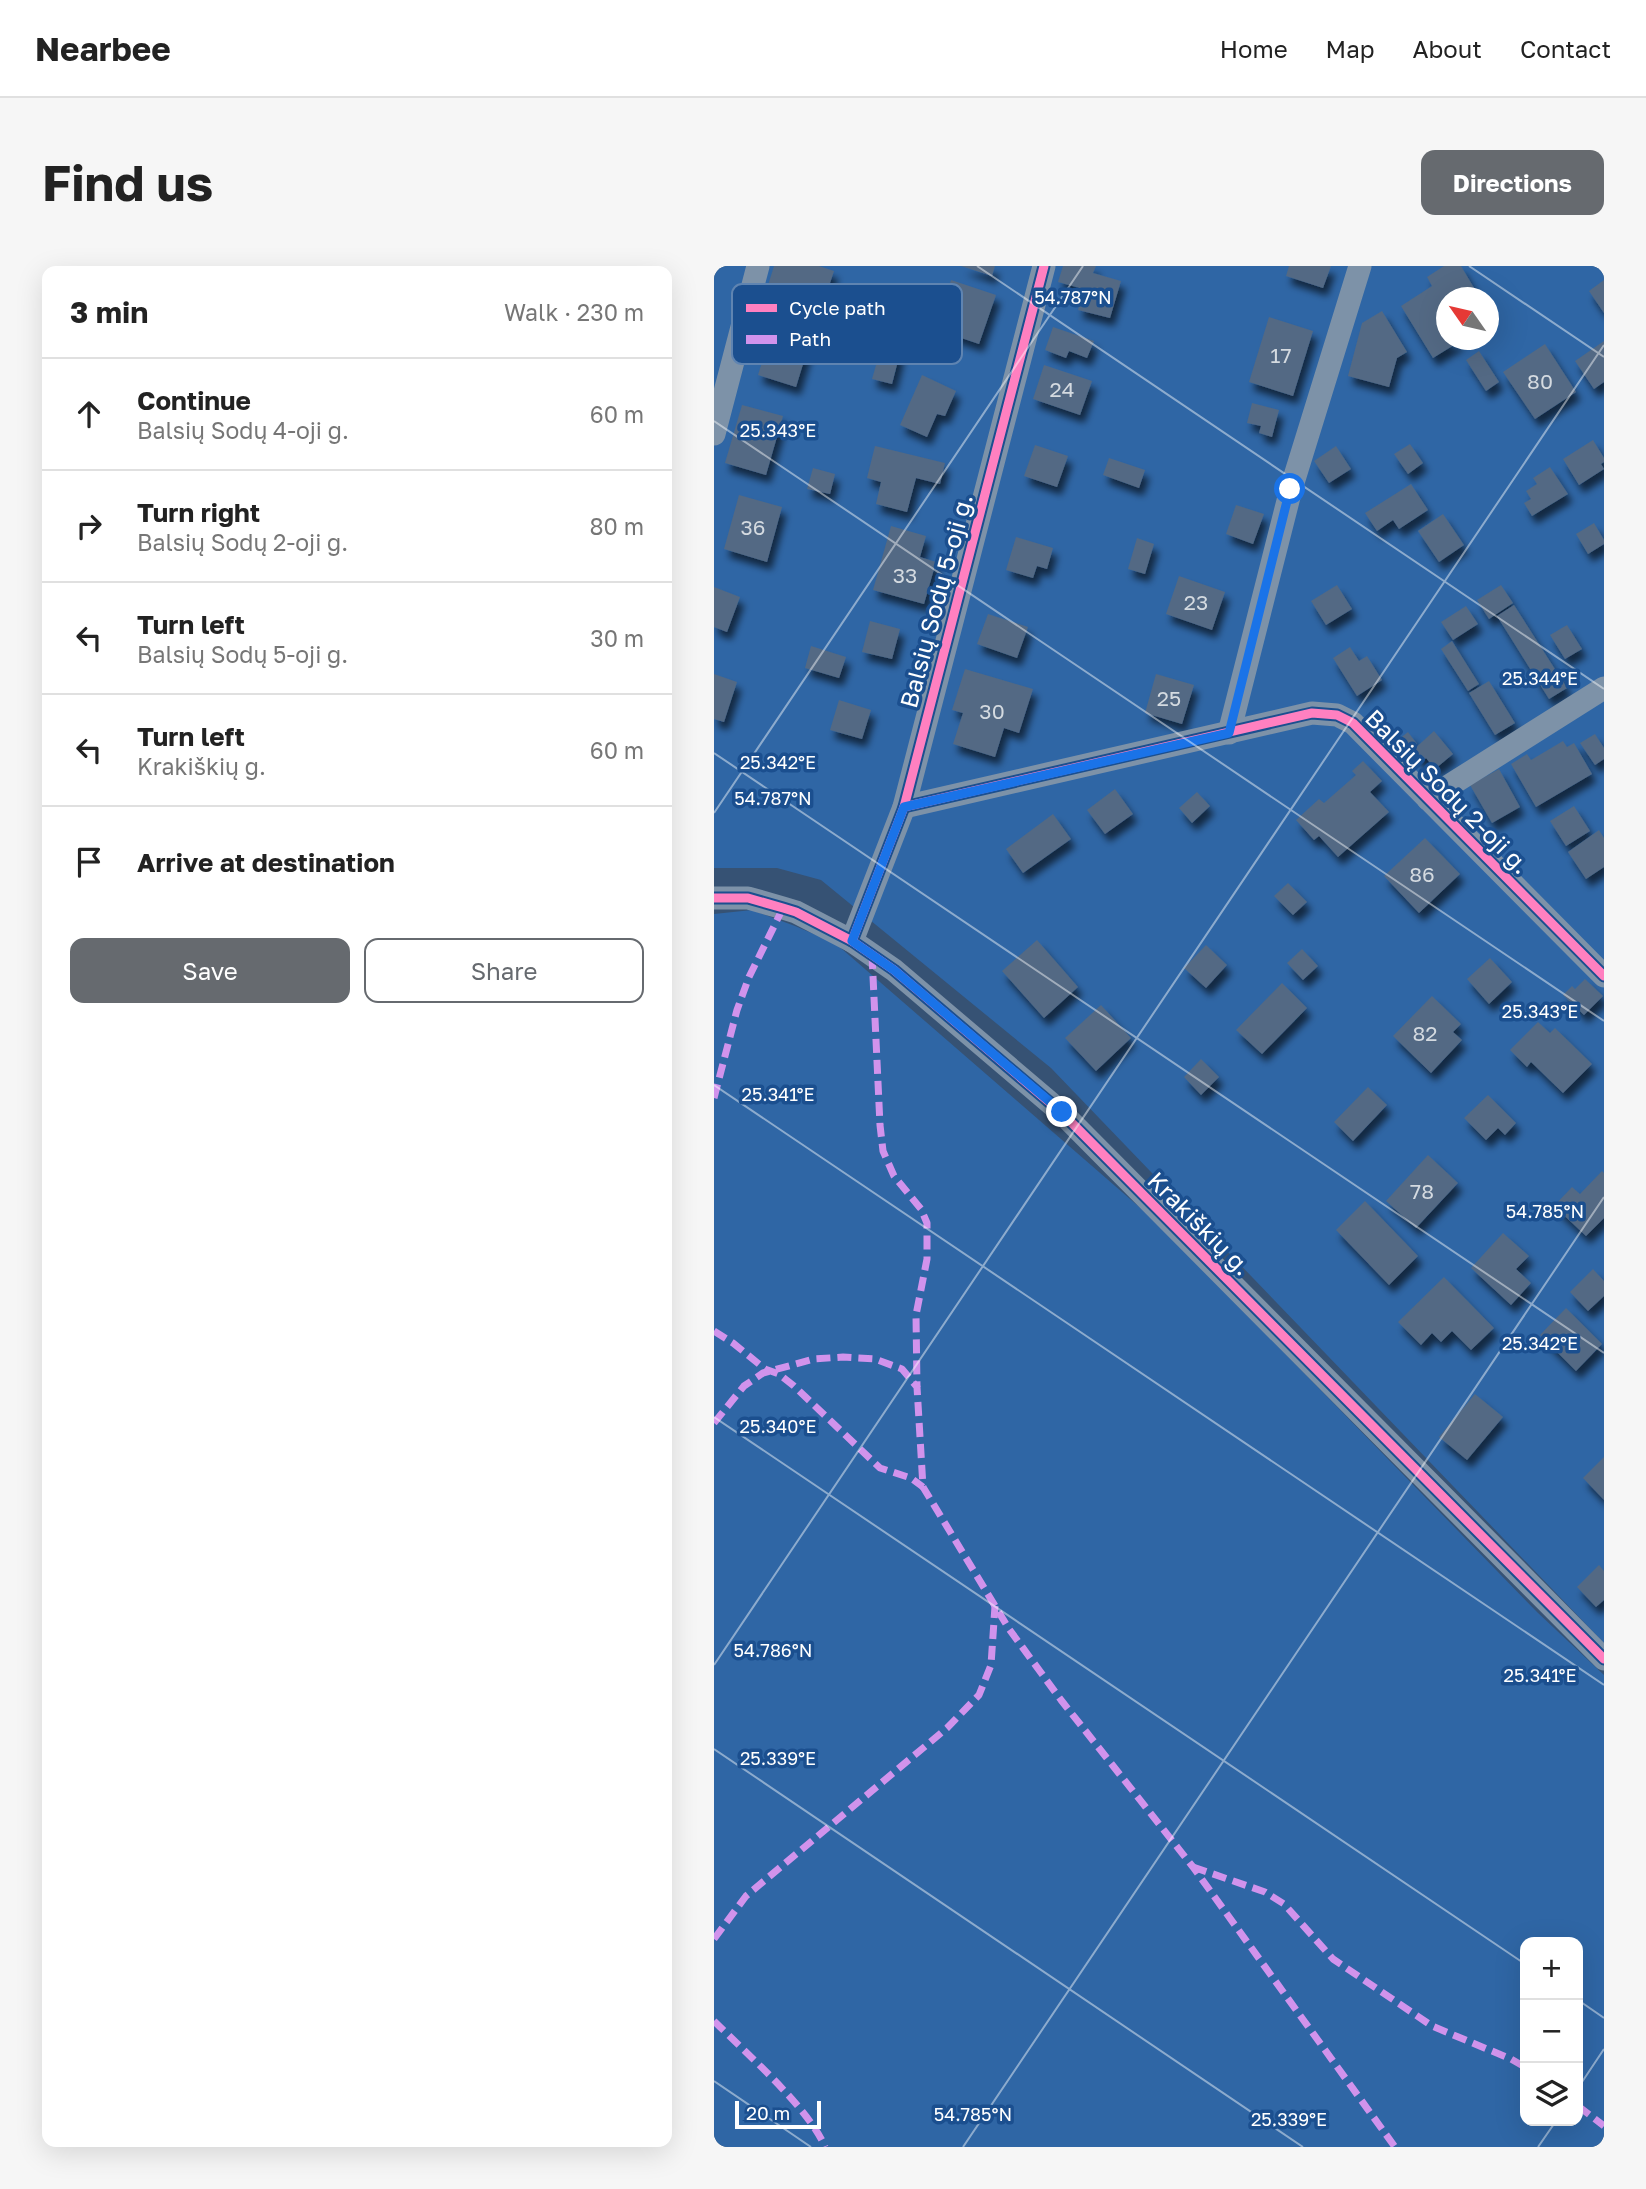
<!DOCTYPE html>
<html lang="en">
<head>
<meta charset="utf-8">
<style>
	body { margin:0; font-family:"Golos Text",sans-serif; background:#f6f6f6; color:#222 }
	.controls { position:absolute; right:21px; bottom:21px; display:grid; overflow:hidden; border-radius:14px; box-shadow:0 7px 28px #0002 }
	.controls button { width:63px; height:63px; display:grid; place-items:center; padding:0; border:0; border-bottom:2px solid #e0e0e0; background:#fff; color:#222; font:35px sans-serif }
	.compass { position:absolute; left:722px; top:21px; width:63px; height:63px; border-radius:50%; background:#fff; box-shadow:0 7px 28px #0002; rotate:304deg }
	.scale { position:absolute; left:21px; bottom:18px; width:86px; box-sizing:border-box; padding-left:7px; border:4px solid #fff; border-top:0; font-size:19px; line-height:24px; white-space:nowrap; color:#fff; -webkit-text-stroke:5px #1b4f8f; paint-order:stroke }
	.stop { position:absolute; width:21px; height:21px; margin:-16px; border:5px solid #1a73e8; border-radius:50%; background:#fff }
	.stop.end { background:#1a73e8; border-color:#fff; box-shadow:0 2px 7px #0008 }
	.list { margin:0; padding:0; list-style:none }
	h2 { display:flex; justify-content:space-between; align-items:center; height:91px; margin:0; padding:0 28px; font-size:30px }
	h2 small { font-size:23px; font-weight:400; color:#767676 }
	.list li { display:grid; grid-template-columns:46px 1fr auto; gap:21px; align-items:center; box-sizing:border-box; height:112px; padding:0 28px; border-top:2px solid #e0e0e0 }
	.list b { display:block; font-size:26px; white-space:nowrap }
	.list p { margin:0; font-size:23px; white-space:nowrap; color:#767676 }
	.list em { font-size:23px; font-style:normal; color:#767676 }
	.actions { display:flex; gap:14px; padding:21px 28px }
	.actions a { flex:1; padding:16px 0; border:2px solid #666a6f; border-radius:14px; text-align:center; font-size:24px; color:#666a6f }
	.actions .main { background:#666a6f; color:#fff }
	.icon { flex:none; width:38px; height:38px; fill:none; stroke:currentColor; stroke-width:2; stroke-linecap:round; stroke-linejoin:round }
	.map { position:relative; flex:none; width:890px; height:1881px; overflow:hidden; border-radius:14px }
	header { display:flex; align-items:center; gap:42px; box-sizing:border-box; height:98px; padding:0 35px; background:#fff; border-bottom:2px solid #e0e0e0 }
	header strong { font-size:33px }
	nav { display:flex; gap:38px; margin-inline-start:auto; font-size:24px }
	.intro { display:flex; align-items:center; justify-content:space-between; box-sizing:border-box; height:168px; padding:0 42px }
	h1 { margin:0; font-size:49px }
	.button { padding:18px 32px; border-radius:14px; background:#666a6f; color:#fff; font-size:24px; font-weight:700 }
	main { display:flex; gap:42px; padding:0 42px }
	aside { flex:1; background:#fff; border-radius:14px; box-shadow:0 7px 28px #0002 }
	.map>svg:first-child { display:block }
	.green { fill:#2f66a5; fill-rule:evenodd }
	.building { fill:#526984; filter:url(#shadow) }
	.lines { fill:none; stroke-linecap:round; stroke-linejoin:round }
	.minor { stroke:#7d92a8; stroke-width:23 }
	.quiet { stroke:#d193ec; stroke-width:7; stroke-dasharray:14 7; stroke-linecap:butt }
	.cycleway-casing { stroke:#1b4f8f; stroke-width:13 }
	.cycleway { stroke:#ff80c0; stroke-width:9 }
	.route { stroke:#1a73e8; stroke-width:9 }
	.ticks { fill:none; stroke:#fff; stroke-width:2; stroke-opacity:0.45 }
	.labels { text-anchor:middle; stroke-width:7; stroke-linejoin:round; paint-order:stroke }
	.number-label { font-size:21px; fill:#d4dae0 }
	.street-label { font-size:24px; fill:#fff; stroke:#1b4f8f }
	.key { fill:#1b4f8f; stroke:#5f84b1; stroke-width:2 }
	.key-label { font-size:19px; fill:#fff }
	.ticks-label { font-size:18px; text-anchor:middle; fill:#fff; stroke:#1b4f8f; stroke-width:7; stroke-linejoin:round; paint-order:stroke }
</style>
</head>
<body>
<header>
<strong>Nearbee</strong>
<nav><a>Home</a><a>Map</a><a>About</a><a>Contact</a></nav>
</header>
<div class="intro"><h1>Find us</h1><a class="button">Directions</a></div>
<main>
<aside>
<h2>3 min<small>Walk · 230 m</small></h2>
<ul class="list">
<li><svg class="icon" aria-label="ahead" viewBox="0 0 24 24"><path d="M12 20V5M6 11l6-6 6 6"/></svg><div><b>Continue</b><p>Balsių Sodų 4-oji g.</p></div><em>60 m</em></li>
<li><svg class="icon" aria-label="right" viewBox="0 0 24 24"><path d="M7 20v-9h11M14 6l5 5-5 5"/></svg><div><b>Turn right</b><p>Balsių Sodų 2-oji g.</p></div><em>80 m</em></li>
<li><svg class="icon" aria-label="left" viewBox="0 0 24 24"><path d="M17 20v-9H6M10 6l-5 5 5 5"/></svg><div><b>Turn left</b><p>Balsių Sodų 5-oji g.</p></div><em>30 m</em></li>
<li><svg class="icon" aria-label="left" viewBox="0 0 24 24"><path d="M17 20v-9H6M10 6l-5 5 5 5"/></svg><div><b>Turn left</b><p>Krakiškių g.</p></div><em>60 m</em></li>
<li><svg class="icon" aria-label="arrive" viewBox="0 0 24 24"><path d="M6 21V4h12l-3 4 3 4H6"/></svg><div><b>Arrive at destination</b></div></li>
</ul>
<div class="actions"><a class="main">Save</a><a>Share</a></div>
</aside>
<div class="map">
<svg width="890" height="1881" viewBox="0 0 890 1881">
	<defs>
		<filter id="shadow"><feDropShadow dx="4.5" dy="8" stdDeviation="3.5" flood-color="#0009"/></filter>
	</defs>
	<rect width="100%" height="100%" fill="#365274"/>
	<g class="green">
		<path d="M0 0H890V1377L337 802 107 614 63 602H0ZM732 32H774V74H732Z"/>
		<path d="M38 644 81 660 121 677 446 959 823 1346 890 1409V1881H0V648ZM811 1676H864V1855H811Z"/>
	</g>
	<g class="building">
		<path d="M60 0H105L120 5 106 47 51 29Z"/>
		<path d="M247 0H281L278 10Z"/>
		<path d="M349 0H382L379 7 407 15 396 52 364 44 369 23 344 16Z"/>
		<path d="M575 0H617L609 22 572 10Z"/>
		<path d="M730 0H747L766 32H732V74H748L719 92 687 40 718 20 713 11Z"/>
		<path d="M237 14 282 29 265 78 221 63Z"/>
		<path d="M890 14V47L875 25Z"/>
		<path d="M668 45 693 86 683 92 675 121 634 110 648 57Z"/>
		<path d="M62 51 100 62 82 121 44 109Z"/>
		<path d="M555 51 599 65 579 130 535 116Z"/>
		<path d="M339 61 380 75 373 92 355 85 352 92 331 84Z"/>
		<path d="M890 75V116L880 123 861 95Z"/>
		<path d="M831 78 862 126 821 153 789 106Z"/>
		<path d="M167 82 186 87 178 118 158 113Z"/>
		<path d="M765 85 785 116 772 125 752 94Z"/>
		<path d="M330 99 378 115 366 149 319 133Z"/>
		<path d="M208 109 242 125 231 150 223 148 213 171 186 159Z"/>
		<path d="M538 137 565 144 558 171 545 167 547 160 533 157Z"/>
		<path d="M28 139 69 150 52 209 11 197Z"/>
		<path d="M879 174 890 192V196L887 198 890 203 865 219 849 193Z"/>
		<path d="M696 178 709 197 694 208 680 188Z"/>
		<path d="M321 179 354 190 343 221 310 210Z"/>
		<path d="M161 180 231 197 226 218 202 212 193 246 162 238 167 216 153 212Z"/>
		<path d="M622 180 637 203 615 217 600 195Z"/>
		<path d="M395 192 431 204 425 222 389 209Z"/>
		<path d="M836 201 854 228 818 250 810 237 817 233 812 225 823 218 819 212Z"/>
		<path d="M99 202 121 208 116 228 93 223Z"/>
		<path d="M697 218 714 244 685 263 679 254 663 265 651 247Z"/>
		<path d="M25 229 68 241 53 296 10 283Z"/>
		<path d="M522 239 550 248 539 278 512 268Z"/>
		<path d="M729 248 750 279 725 296 704 265Z"/>
		<path d="M880 257 890 274V278L874 288 862 268Z"/>
		<path d="M177 260 212 270 206 291 222 296 210 338 159 324Z"/>
		<path d="M302 271 339 282 333 303 323 300 319 312 292 304Z"/>
		<path d="M423 272 440 278 431 308 414 303Z"/>
		<path d="M465 310 511 326 498 364 452 348Z"/>
		<path d="M623 319 638 343 612 359 597 335Z"/>
		<path d="M787 319 799 337 775 353 763 334Z"/>
		<path d="M0 321 26 331 13 366 0 361Z"/>
		<path d="M800 339 853 422 835 433 783 350Z"/>
		<path d="M752 340 764 358 739 374 727 356Z"/>
		<path d="M274 348 314 361 303 392 263 378Z"/>
		<path d="M156 355 186 363 178 393 148 386Z"/>
		<path d="M853 359 868 383 851 393 836 369Z"/>
		<path d="M738 375 765 418 754 425 727 383Z"/>
		<path d="M97 380 132 391 125 412 91 402Z"/>
		<path d="M636 381 645 395 653 390 668 414 643 430 619 392Z"/>
		<path d="M251 403 319 423 305 467 290 462 281 491 239 478 249 447 238 444Z"/>
		<path d="M0 408 23 416 10 456 0 453Z"/>
		<path d="M442 408 480 419 468 458 431 447Z"/>
		<path d="M775 415 801 457 781 469 755 427Z"/>
		<path d="M125 434 157 444 148 473 116 464Z"/>
		<path d="M720 465 739 488 721 503 712 492 708 496 698 485Z"/>
		<path d="M694 466 703 478 689 489 680 477Z"/>
		<path d="M881 468 890 482V493L881 499 866 477Z"/>
		<path d="M849 475 853 481 860 477 878 508 822 541 797 498 813 488 817 494Z"/>
		<path d="M649 495 668 515 656 526 675 546 624 591 605 570 600 574 582 554 605 533 610 537 642 509 638 505Z"/>
		<path d="M785 503 806 541 778 557 756 519Z"/>
		<path d="M401 523 419 548 391 568 373 544Z"/>
		<path d="M483 526 496 540 478 557 465 542Z"/>
		<path d="M860 540 876 565 852 580 836 555Z"/>
		<path d="M339 548 357 573 309 607 292 583Z"/>
		<path d="M885 564 890 572V601L872 613 854 586Z"/>
		<path d="M711 572 746 608 705 647 670 610Z"/>
		<path d="M574 617 593 636 579 649 560 630Z"/>
		<path d="M323 674 364 721 330 752 288 705Z"/>
		<path d="M492 679 513 699 492 722 470 702Z"/>
		<path d="M588 683 604 700 589 714 573 697Z"/>
		<path d="M776 692 798 716 775 738 753 713Z"/>
		<path d="M871 713 889 730 870 749 849 729 858 720 861 723Z"/>
		<path d="M568 717 593 742 548 788 522 764Z"/>
		<path d="M718 730 747 758 739 766 748 774 717 807 679 770Z"/>
		<path d="M387 739 417 772 382 805 351 772Z"/>
		<path d="M824 756 836 767 841 762 878 798 849 827 817 796 813 801 796 784Z"/>
		<path d="M487 793 505 811 487 829 470 811Z"/>
		<path d="M654 821 673 839 639 875 620 856Z"/>
		<path d="M774 829 802 857 791 869 784 862 772 874 750 852Z"/>
		<path d="M714 889 744 917 702 962 672 935Z"/>
		<path d="M888 905 890 907V952L872 970 840 940 858 921 866 928Z"/>
		<path d="M651 935 704 990 675 1019 622 964Z"/>
		<path d="M789 967 815 990 802 1003 817 1017 797 1039 757 1002Z"/>
		<path d="M879 1003 890 1015V1030L874 1045 856 1026Z"/>
		<path d="M730 1011 780 1062 757 1084 738 1065 727 1076 718 1067 707 1079 684 1056Z"/>
		<path d="M852 1042 888 1078 862 1105 826 1069Z"/>
		<path d="M761 1128 789 1151 753 1194 725 1171Z"/>
		<path d="M890 1191V1234L869 1212Z"/>
		<path d="M885 1299 890 1305V1334L882 1341 863 1321Z"/>
	</g>
	<g class="lines">
		<g class="minor">
			<path d="M0 168 44 0"/>
			<path d="M515 467 577 223 646 0"/>
			<path d="M714 533 890 422"/>
			<path d="M190 541 598 447 623 449 639 457 890 710"/>
			<path d="M0 632H34L69 642 82 646 138 675 180 704 347 846 890 1393"/>
			<path d="M138 675 190 541 330 0"/>
		</g>
		<g class="quiet">
			<path d="M158 689 166 859 169 885 180 910 207 943 213 957V993L202 1049 203 1121"/>
			<path d="M0 832 23 744 35 711 69 642"/>
			<path d="M0 1065 19 1077 51 1103 65 1108 80 1120 166 1202 197 1212 209 1221"/>
			<path d="M0 1157 30 1120 49 1107 100 1093 129 1091 161 1093 188 1103 203 1121 209 1221 295 1363 347 1434 479 1601 681 1881"/>
			<path d="M479 1601 551 1626 570 1638 619 1693 718 1760 797 1793 811 1801"/>
			<path d="M0 1673 32 1630 233 1462 265 1429 277 1399 281 1340"/>
			<path d="M0 1755C31 1786 95 1842 111 1881"/>
			<path d="M864 1840 890 1860"/>
		</g>
		<g class="cycleway-casing">
			<g id="cycleway">
				<path d="M190 541 598 447 623 449 639 457 890 710"/>
				<path d="M0 632H34L69 642 82 646 138 675 180 704 347 846 890 1393"/>
				<path d="M138 675 190 541 330 0"/>
			</g>
		</g>
		<use href="#cycleway" class="cycleway"/>
	</g>
	<g class="lines">
		<path class="route" d="M348 846 180 704 138 675 190 541 515 467 576 223"/>
	</g>
	<path class="ticks" d="M263 0 890 423M755 0 890 91M0 155 890 755M0 487 890 1087M0 547 369 0M0 819 890 1419M0 1151 811 1698M0 1399 890 79M0 1483 589 1881M864 1734 890 1752M0 1815 97 1881M864 1822 890 1783M249 1881 890 931M824 1881 842 1855"/>
	<g class="labels">
		<g class="number-label">
			<text x="567" y="97">17</text>
			<text x="826" y="123">80</text>
			<text x="348" y="131">24</text>
			<text x="39" y="269">36</text>
			<text x="191" y="317">33</text>
			<text x="482" y="344">23</text>
			<text x="455" y="440">25</text>
			<text x="278" y="453">30</text>
			<text x="708" y="616">86</text>
			<text x="711" y="775">82</text>
			<text x="708" y="933">78</text>
		</g>
		<g class="street-label">
			<text transform="translate(223 335) rotate(-75)" y="8">Balsių Sodų 5-oji g.</text>
			<text transform="translate(733 526) rotate(45)" y="8">Balsių Sodų 2-oji g.</text>
			<text transform="translate(485 958) rotate(45)" y="8">Krakiškių g.</text>
		</g>
	</g>
	<rect x="18" y="18" width="230" height="80" rx="10" class="key"/>
	<rect x="32" y="38" width="31" height="8" fill="#ff80c0"/>
	<rect x="32" y="69" width="31" height="9" fill="#d193ec"/>
	<g class="key-label">
		<text x="75" y="49">Cycle path</text>
		<text x="75" y="80">Path</text>
	</g>
	<g class="ticks-label">
		<text x="359" y="38">54.787°N</text>
		<text x="64" y="171">25.343°E</text>
		<text x="826" y="419">25.344°E</text>
		<text x="64" y="503">25.342°E</text>
		<text x="59" y="539">54.787°N</text>
		<text x="826" y="752">25.343°E</text>
		<text x="64" y="835">25.341°E</text>
		<text x="831" y="952">54.785°N</text>
		<text x="826" y="1084">25.342°E</text>
		<text x="64" y="1167">25.340°E</text>
		<text x="59" y="1391">54.786°N</text>
		<text x="826" y="1416">25.341°E</text>
		<text x="64" y="1499">25.339°E</text>
		<text x="259" y="1855">54.785°N</text>
		<text x="575" y="1860">25.339°E</text>
	</g>
</svg>
<div class="controls">
<button>+</button>
<button>−</button>
<button><svg class="icon" aria-label="layers" viewBox="0 0 24 24"><path d="M12 4l9 5-9 5-9-5zM3 14l9 5 9-5"/></svg></button>
</div>
<svg class="compass" viewBox="-18 -18 36 36"><path d="M0-13l5 13h-10z" fill="#e53935"/><path d="M0 13l5-13h-10z" fill="#767676"/></svg>
<div class="scale">20 m</div>
<div class="stop" style="left:576px;top:223px"></div>
<div class="stop end" style="left:348px;top:846px"></div>
</div>
</main>
</body>
</html>
